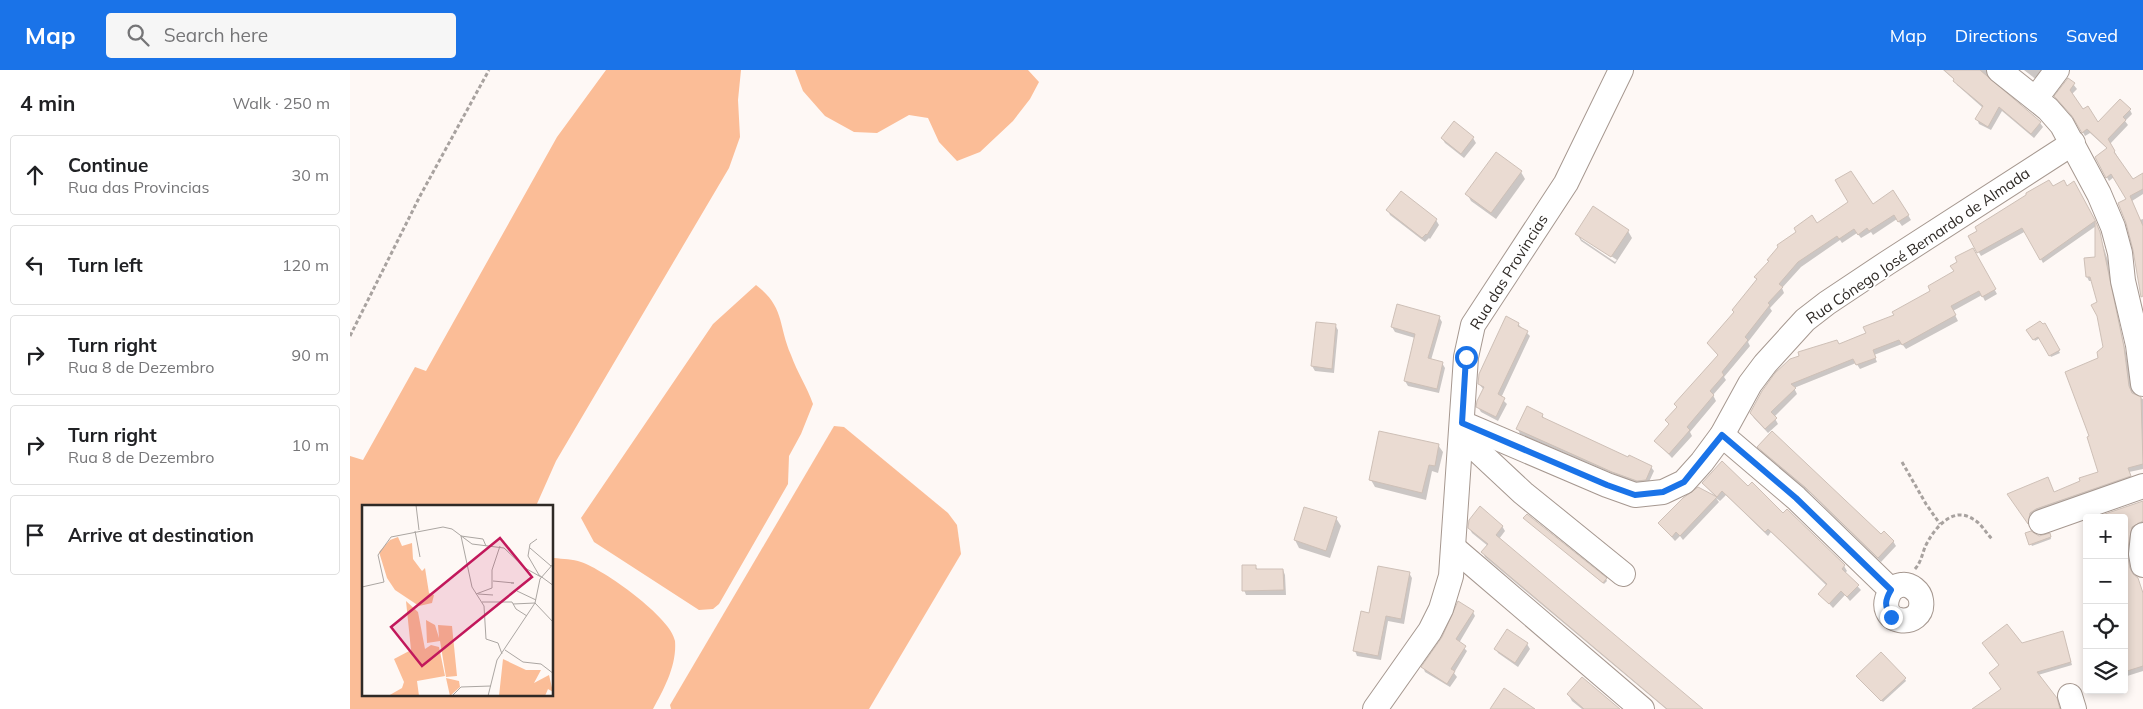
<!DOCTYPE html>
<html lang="en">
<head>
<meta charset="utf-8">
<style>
	body { margin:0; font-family:Mulish,sans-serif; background:#f6f6f6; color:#202124 }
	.controls { position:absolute; right:15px; bottom:15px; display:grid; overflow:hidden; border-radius:5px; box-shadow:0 2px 8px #0003 }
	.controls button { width:45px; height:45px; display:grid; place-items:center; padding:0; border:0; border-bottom:1px solid #e0e0e0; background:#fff; color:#202124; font:25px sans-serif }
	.stop { position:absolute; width:15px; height:15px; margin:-11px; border:4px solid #1a73e8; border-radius:50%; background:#fff }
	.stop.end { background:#1a73e8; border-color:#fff; box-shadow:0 1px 5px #0008 }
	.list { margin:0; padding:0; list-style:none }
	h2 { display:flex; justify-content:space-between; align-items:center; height:65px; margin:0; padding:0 20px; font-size:21px }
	h2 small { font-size:16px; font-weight:400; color:#757577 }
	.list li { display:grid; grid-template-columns:32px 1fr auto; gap:15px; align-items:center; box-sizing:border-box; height:80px; margin:0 10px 10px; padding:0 10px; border:1px solid #e0e0e0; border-radius:5px }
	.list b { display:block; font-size:19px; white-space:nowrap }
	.list p { margin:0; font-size:16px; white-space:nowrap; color:#757577 }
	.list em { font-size:16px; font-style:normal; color:#757577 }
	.icon { flex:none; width:28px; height:28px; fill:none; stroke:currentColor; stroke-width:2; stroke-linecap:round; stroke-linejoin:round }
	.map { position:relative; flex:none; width:1793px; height:639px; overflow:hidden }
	header { display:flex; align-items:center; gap:30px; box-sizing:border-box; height:70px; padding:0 25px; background:#1a73e8; color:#fff }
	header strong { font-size:24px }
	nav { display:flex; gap:28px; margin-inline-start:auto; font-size:18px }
	.search { width:350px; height:45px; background:#f6f6f6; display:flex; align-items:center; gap:12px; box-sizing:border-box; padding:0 18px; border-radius:5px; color:#757577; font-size:19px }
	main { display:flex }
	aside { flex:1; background:#fff }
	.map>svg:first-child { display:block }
	.green { fill:#fbbd97 }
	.shadow { fill:#0003; fill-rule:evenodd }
	.building { fill:#eadbd2; stroke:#cec0b7 }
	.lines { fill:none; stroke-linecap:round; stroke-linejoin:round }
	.minor-casing { stroke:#a69890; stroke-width:26 }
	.path { stroke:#a8a29f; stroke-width:3; stroke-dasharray:4 2.5; stroke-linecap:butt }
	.minor { stroke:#fff; stroke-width:24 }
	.route { stroke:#1a73e8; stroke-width:6 }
	.labels { text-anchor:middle; stroke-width:4; stroke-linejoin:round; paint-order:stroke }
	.street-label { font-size:15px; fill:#2f2a26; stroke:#fff }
	.inset-road { fill:none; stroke:#aba6a2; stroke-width:1 }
	.view { fill:#c2185b; fill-opacity:0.15; stroke:#c2185b; stroke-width:2.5 }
	.inset-edge { fill:none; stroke:#2f2a26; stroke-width:2.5 }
</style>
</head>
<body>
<header>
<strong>Map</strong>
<div class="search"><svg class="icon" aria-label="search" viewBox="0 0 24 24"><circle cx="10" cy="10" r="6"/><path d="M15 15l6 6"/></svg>Search here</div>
<nav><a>Map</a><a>Directions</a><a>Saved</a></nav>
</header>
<main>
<aside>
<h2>4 min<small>Walk · 250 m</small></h2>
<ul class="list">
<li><svg class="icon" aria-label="ahead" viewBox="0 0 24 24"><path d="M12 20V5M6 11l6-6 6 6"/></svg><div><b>Continue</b><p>Rua das Provincias</p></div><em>30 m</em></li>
<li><svg class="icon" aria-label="left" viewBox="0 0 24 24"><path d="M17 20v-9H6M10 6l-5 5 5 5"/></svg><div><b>Turn left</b></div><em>120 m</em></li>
<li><svg class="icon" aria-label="right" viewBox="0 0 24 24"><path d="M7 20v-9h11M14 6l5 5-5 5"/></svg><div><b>Turn right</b><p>Rua 8 de Dezembro</p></div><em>90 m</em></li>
<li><svg class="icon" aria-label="right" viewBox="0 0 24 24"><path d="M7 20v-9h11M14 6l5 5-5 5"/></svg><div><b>Turn right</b><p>Rua 8 de Dezembro</p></div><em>10 m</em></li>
<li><svg class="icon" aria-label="arrive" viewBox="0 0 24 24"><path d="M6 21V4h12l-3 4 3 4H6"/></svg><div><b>Arrive at destination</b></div></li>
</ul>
</aside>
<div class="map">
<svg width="1793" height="639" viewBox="0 0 1793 639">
	<rect width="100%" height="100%" fill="#fef8f5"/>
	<g class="green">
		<path d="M256 0H391L388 30 390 67 379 98 206 391 186 436 14 437V625H202V488H204C213 489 223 489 231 492 253 499 322 548 325 571 327 595 314 619 303 639H0V386L13 390 65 297 76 301 207 67Z"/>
		<path d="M445 0H678L689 12 680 29 663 51 630 82 607 91 589 72 578 48 559 45 527 63 504 62 475 46 453 21Z"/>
		<path d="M406 215C435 237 428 255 441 285 447 302 457 317 463 334L451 364 439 386 438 414 369 534 363 539 349 540 244 472 231 448 363 254Z"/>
		<path d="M484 356 494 357 598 443 607 455 611 484 519 639H321L320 635Z"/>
	</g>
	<g class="shadow">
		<path d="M1593 0H1638V9L1690 53 1693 57 1684 68 1652 41 1641 60 1629 54 1627 49 1633 38 1607 15 1605 10Z"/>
		<path d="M1674 0H1696L1688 11Z"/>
		<path d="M1719 9 1727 19 1722 24 1732 41 1748 54 1780 40 1782 44 1775 51 1778 55 1760 74 1782 111 1793 104V124L1782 131 1790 150 1793 149V228L1777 129 1764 107 1759 111 1746 87 1758 79 1740 63 1735 66 1726 50 1706 27Z"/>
		<path d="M1104 53 1123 68 1126 73 1114 88 1095 73 1092 68Z"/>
		<path d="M1171 102 1175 109 1146 149 1121 131 1117 124Z"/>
		<path d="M1724 113 1747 156 1758 191 1761 219 1776 283 1783 325 1793 329V399L1779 402 1782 410 1680 456 1661 428 1704 423 1750 403 1741 367 1749 289 1754 278 1748 233 1743 211H1739L1737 207 1747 188 1746 156 1693 193 1676 161 1631 186 1620 167 1702 118 1717 117Z"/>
		<path d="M1522 135 1558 145 1561 150 1552 156 1547 149 1523 165 1521 162 1511 168 1507 163 1492 173 1490 170 1451 197 1432 218 1434 223 1420 238 1422 241 1398 272 1400 276 1374 307 1376 310 1363 325 1366 331 1340 362 1342 366 1322 388 1306 371 1320 356 1317 351 1368 286 1359 273 1385 243 1407 210 1406 207 1467 154Z"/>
		<path d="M1038 140 1086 150 1089 155 1080 169 1079 168 1075 172 1040 145Z"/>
		<path d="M1278 161 1282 168 1265 194 1231 171 1227 164ZM1231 166 1267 190 1265 192 1231 169Z"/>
		<path d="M1622 179 1647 224 1635 231 1632 225 1603 241 1608 251 1556 279 1552 274 1524 285 1527 292 1510 299 1506 293 1444 318 1447 324 1424 347 1428 354 1418 363 1404 348 1401 343 1489 275 1518 264 1582 221 1605 202Z"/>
		<path d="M1089 247 1092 252 1081 290 1092 293 1095 298 1089 323 1058 316 1055 311 1065 268 1045 262 1042 257Z"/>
		<path d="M1168 254 1180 266 1151 328 1157 334 1148 351 1131 342 1128 337 1134 320 1129 314Z"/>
		<path d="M985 255 988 260 984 303 965 301 962 296Z"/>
		<path d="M1695 255 1710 283 1701 287 1690 268 1685 271 1678 260Z"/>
		<path d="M1192 345 1195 350 1279 389 1301 397 1304 401 1298 414 1290 415 1170 364 1168 359Z"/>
		<path d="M1088 375 1093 382 1088 403 1082 401 1076 430 1025 417 1021 410Z"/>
		<path d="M1409 377 1531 465 1543 471 1546 476 1531 492 1460 423 1411 382Z"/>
		<path d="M1353 413 1398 418 1433 445 1437 440 1494 496 1497 501 1495 503 1511 520 1500 531 1495 525 1483 538 1470 524 1477 516 1421 462 1418 466 1376 425 1370 431 1366 428 1369 432 1333 470 1330 466 1325 471 1310 454 1366 427Z"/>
		<path d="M1793 432V456L1783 462 1779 488 1781 503 1787 509 1793 523V601L1774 607V448Z"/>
		<path d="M986 448 991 456 980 488 949 478 945 470Z"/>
		<path d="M1175 448 1256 509 1257 511 1254 514Z"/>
		<path d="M1152 456 1155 461 1149 469 1351 639H1316L1135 487 1133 482 1138 476 1122 463 1119 457Z"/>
		<path d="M1700 465 1701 469 1682 476 1681 474 1689 467Z"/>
		<path d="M905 496 908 500H933L935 505 936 525H896L894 520Z"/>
		<path d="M1059 503 1062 508 1054 554 1038 551 1031 590 1007 586 1005 581 1020 545Z"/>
		<path d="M1123 542 1125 546 1109 573 1117 581 1104 603 1107 607 1100 617 1075 602 1073 597Z"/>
		<path d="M1714 566 1722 595 1688 605 1708 632 1710 639H1634L1631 634 1653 620 1672 574Z"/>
		<path d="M1177 574 1180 579 1168 597 1148 583 1146 579Z"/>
		<path d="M1232 608 1268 639H1232L1222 631 1218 624Z"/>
		<path d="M1509 608 1555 609 1556 611 1533 632Z"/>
	</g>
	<g class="building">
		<path d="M1594 0H1630L1691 52 1681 64 1649 37 1638 57 1625 49 1633 36 1603 11 1604 9Z"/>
		<path d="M1718 8 1725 13 1720 20 1733 39 1738 36 1748 52 1770 29 1781 39 1773 47 1776 50 1758 69 1765 81 1764 82 1783 109 1793 103V119L1780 126 1793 156V226L1791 227 1783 180 1776 153 1768 133 1776 129 1761 104 1756 108 1745 87 1757 78 1737 59 1732 63 1722 46 1704 26Z"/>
		<path d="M1104 51 1124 67 1111 84 1091 68Z"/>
		<path d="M1146 82 1172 101 1141 143 1115 124Z"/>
		<path d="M1501 101 1523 134 1543 120 1559 145 1548 152 1544 145 1519 161 1517 158 1508 165 1504 159 1489 169 1487 166 1448 192 1429 214 1433 217 1418 233 1420 235 1395 267 1398 270 1372 302 1374 305 1360 321 1364 325 1337 357 1340 360 1319 384 1304 371 1319 354 1315 350 1327 337 1324 334 1368 285 1357 273 1384 242 1382 240 1407 209 1404 207 1419 191 1417 190 1428 177 1427 175 1446 162 1444 158 1462 145 1467 153 1498 132 1485 110Z"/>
		<path d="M1699 110 1703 116 1714 110 1717 116 1724 111 1745 150 1750 162 1774 277 1779 316 1782 323 1791 327 1793 394 1778 398 1781 406 1686 439 1680 443 1678 454 1657 424 1698 407 1704 422 1730 411 1729 408 1748 402 1737 367 1739 366 1715 302 1748 288 1747 282 1753 277 1747 246 1741 235 1747 232 1740 207H1736L1734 188 1745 187V151L1690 190 1672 158 1627 183 1618 166 1627 161 1625 157 1676 125V123Z"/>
		<path d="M1051 121 1087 149 1077 165 1076 164 1072 168 1036 140Z"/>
		<path d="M1243 136 1279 160 1261 187 1225 164Z"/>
		<path d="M1623 178 1646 219 1632 227 1629 221 1601 236 1606 245 1552 275 1549 270 1523 280 1526 288 1506 295 1503 289 1441 314 1446 318 1421 342 1427 348 1415 359 1400 343 1412 321 1425 303 1440 289 1449 286 1448 282 1487 270 1489 274 1516 263 1513 257 1544 245 1542 242 1580 221 1578 216 1604 201 1600 196 1607 192 1605 187Z"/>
		<path d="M1047 234 1090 246 1078 288 1093 292 1087 319 1054 311 1065 264 1041 257Z"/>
		<path d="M1156 246 1169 253 1168 256 1178 261 1148 324 1155 328 1146 347 1126 337 1127 331 1134 317 1128 314 1129 304Z"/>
		<path d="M1690 251 1693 254 1695 253 1710 280 1699 286 1688 267 1683 270 1676 260Z"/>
		<path d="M966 252 986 254 982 299 961 296Z"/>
		<path d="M1177 336 1193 344 1192 347 1278 387 1279 385 1302 396 1296 410 1287 411 1262 402 1166 359Z"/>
		<path d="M1029 361 1089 374 1085 396 1079 395 1072 423 1019 410Z"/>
		<path d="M1422 361 1531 464 1534 461 1544 471 1528 488 1456 418 1407 377Z"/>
		<path d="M1372 391 1398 416 1402 412 1433 443 1437 439 1495 495 1492 499 1509 515 1497 527 1491 521 1479 534 1468 524 1477 514 1418 459 1415 462 1372 421 1367 427 1352 413Z"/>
		<path d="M1348 417 1367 427 1330 466 1326 462 1322 467 1308 453 1333 428Z"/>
		<path d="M1793 431V451L1782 457 1777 483 1780 498 1783 504 1788 508 1793 523V596L1774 602V448H1753L1752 445Z"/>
		<path d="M1130 436 1153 456 1146 465 1353 639H1317L1131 482 1138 474 1118 458 1119 450Z"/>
		<path d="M954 437 987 447 976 481 944 470Z"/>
		<path d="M1177 444 1257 508 1253 513 1173 448Z"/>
		<path d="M1681 461 1689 466 1700 463 1701 467 1679 475 1675 463Z"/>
		<path d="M892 495H906V499H933L934 520 892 521Z"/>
		<path d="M1028 496 1060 502 1051 549 1036 546 1028 586 1003 581 1011 541 1019 543Z"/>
		<path d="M1108 531 1124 541 1106 569 1116 576 1101 599 1105 601 1097 614 1071 597 1092 567Z"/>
		<path d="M1657 554 1672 573 1713 561 1721 592 1687 602 1707 628 1710 639H1622L1651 619 1639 603 1649 595 1632 573Z"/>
		<path d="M1157 559 1178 573 1165 593 1144 579Z"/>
		<path d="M1531 582 1556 608 1531 631 1506 606Z"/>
		<path d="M1232 607 1270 639H1234L1217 624Z"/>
		<path d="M1154 618 1185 639H1140Z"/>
	</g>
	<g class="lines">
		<g class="minor-casing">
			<g id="minor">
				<path d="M1649 0 1698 39 1712 55 1749 124 1763 157 1770 183 1773 211 1788 275 1793 314"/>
				<path d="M1686 28 1707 0"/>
				<path d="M1112 353 1257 415 1285 425 1313 422 1334 412 1352 392 1372 365 1400 314 1415 294 1455 250 1477 233 1537 193 1723 73"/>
				<path d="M1372 365 1446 428 1541 520C1520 556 1576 561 1571 530 1570 522 1560 513 1551 515 1548 515 1544 518 1541 520"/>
				<path d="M1112 366 1173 423 1273 504"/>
				<path d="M1691 452 1793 416"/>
				<path d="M1793 465 1791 484 1793 495"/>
				<path d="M1105 479 1292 639"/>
				<path d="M1720 626 1724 639"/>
				<path d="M1025 639 1080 561 1091 539 1101 506 1116 287 1123 255 1216 113 1271 0"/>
			</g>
		</g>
		<g class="path">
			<path d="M0 266 70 126 139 0"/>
			<path d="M1552 392 1576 434 1590 454"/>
			<path d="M1565 499C1571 492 1572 485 1575 477 1583 460 1602 435 1623 449 1631 453 1636 463 1642 469"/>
		</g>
		<use href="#minor" class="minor"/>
	</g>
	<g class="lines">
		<path class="route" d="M1116 287 1112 353 1257 415 1285 425 1313 422 1334 412 1372 365 1446 428 1541 520C1535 530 1534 536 1541 547"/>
	</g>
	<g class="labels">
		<g class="street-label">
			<text transform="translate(1568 176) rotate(-34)" y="5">Rua Cónego José Bernardo de Almada</text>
			<text transform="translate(1159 202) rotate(-58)" y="5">Rua das Provincias</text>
		</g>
	</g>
	<g transform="translate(12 435)">
		<rect width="191" height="191" fill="#fef8f5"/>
		<path d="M36 32 40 41 50 38 51 54 60 66 63 63 67 88 72 90 70 98 57 101 33 85 25 73 17 47 28 35ZM44 96 56 107 63 144 69 140 77 142 83 171 55 176 57 191H26L40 183 42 177 32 154 49 145ZM64 115 73 120 77 133 76 120 90 121 95 171 84 172 78 136 65 138ZM141 154 164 165H179L172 178 187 170 191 187 186 184 183 191H137ZM84 173 97 176 98 182 88 191Z" fill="#fbbd97"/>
		<path class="inset-road" d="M54 0 57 25M53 26 58 52M175 34 168 39 166 51 177 70 192 81M124 41 121 34 99 31 110 82 122 101 124 134 136 138 140 149M168 43 189 61M131 76 152 78H149M0 82 22 77 16 50 29 32 81 22 90 24 110 39 142 43 163 63 179 72M155 86 174 95M114 89 130 83V65L138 41M116 89 131 90M120 97H150L154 104 165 111M151 99 173 98 192 118M143 145 161 157 179 159 192 169M90 191 99 182 129 181M126 191 135 155 173 98 178 74 192 58"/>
		<path class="view" d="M138 33 170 72 60 161 29 122Z"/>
		<rect width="191" height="191" class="inset-edge"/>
	</g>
</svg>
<div class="controls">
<button>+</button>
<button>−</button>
<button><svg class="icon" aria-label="locate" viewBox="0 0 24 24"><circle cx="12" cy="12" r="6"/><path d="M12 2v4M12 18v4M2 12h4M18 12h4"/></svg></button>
<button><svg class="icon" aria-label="layers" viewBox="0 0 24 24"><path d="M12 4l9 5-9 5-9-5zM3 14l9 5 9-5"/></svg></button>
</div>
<div class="stop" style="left:1116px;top:287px"></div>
<div class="stop end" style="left:1541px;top:547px"></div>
</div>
</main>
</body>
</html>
